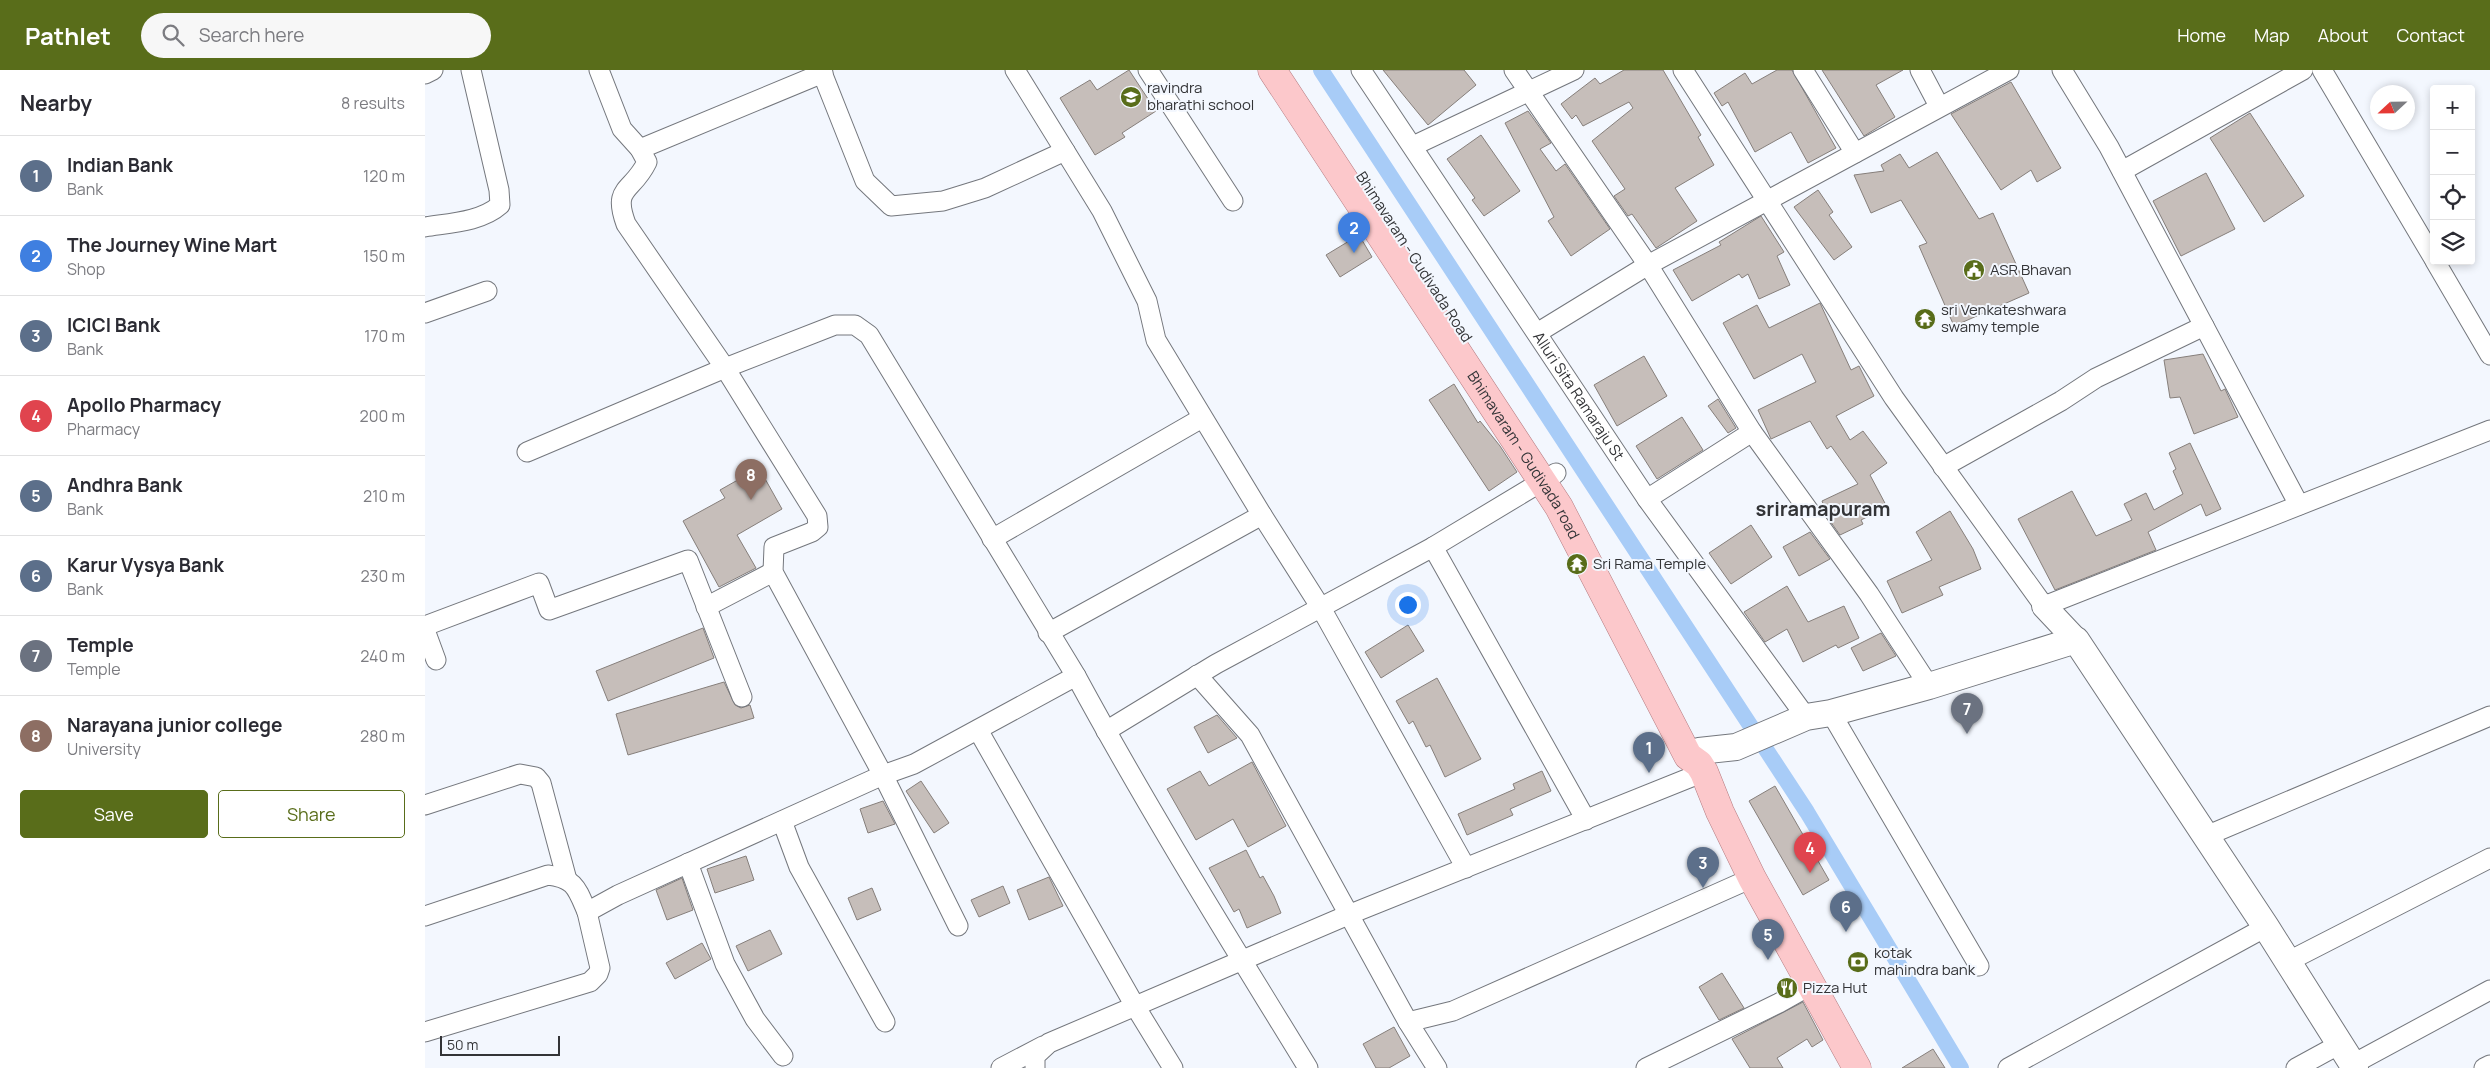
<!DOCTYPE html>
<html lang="en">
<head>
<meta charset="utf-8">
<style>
	body { margin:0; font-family:Manrope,sans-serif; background:#f7f7f7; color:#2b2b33 }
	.controls { position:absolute; right:15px; top:15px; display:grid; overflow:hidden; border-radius:5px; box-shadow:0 2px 8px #0003 }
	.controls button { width:45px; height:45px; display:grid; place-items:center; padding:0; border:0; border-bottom:1px solid #e1e1e2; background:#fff; color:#2b2b33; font:25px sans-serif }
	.compass { position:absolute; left:1945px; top:15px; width:45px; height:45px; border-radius:50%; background:#fff; box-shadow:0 2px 8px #0003; rotate:248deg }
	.scale { position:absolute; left:15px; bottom:12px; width:120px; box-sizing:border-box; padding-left:5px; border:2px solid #333437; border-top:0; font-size:14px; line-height:18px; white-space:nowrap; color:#333437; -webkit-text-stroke:4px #f3f7fe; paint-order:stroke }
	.you { position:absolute; left:982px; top:534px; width:18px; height:18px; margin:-12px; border:4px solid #fff; border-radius:50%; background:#1a73e8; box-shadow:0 0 0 8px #1a73e833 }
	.badge { display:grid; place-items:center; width:32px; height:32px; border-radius:50%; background:#596d1a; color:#fff; font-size:16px; font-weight:700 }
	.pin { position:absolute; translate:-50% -41px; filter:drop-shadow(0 1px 2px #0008) }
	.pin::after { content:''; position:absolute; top:26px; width:18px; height:15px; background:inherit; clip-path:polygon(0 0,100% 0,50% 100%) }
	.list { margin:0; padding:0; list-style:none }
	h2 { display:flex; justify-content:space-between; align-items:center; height:65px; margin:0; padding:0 20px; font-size:21px }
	h2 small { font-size:16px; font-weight:400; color:#7c7c81 }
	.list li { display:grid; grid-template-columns:32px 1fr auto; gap:15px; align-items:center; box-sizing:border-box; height:80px; padding:0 20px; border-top:1px solid #e1e1e2 }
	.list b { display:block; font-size:19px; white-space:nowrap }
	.list p { margin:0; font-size:16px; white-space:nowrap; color:#7c7c81 }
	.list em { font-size:16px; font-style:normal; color:#7c7c81 }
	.actions { display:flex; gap:10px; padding:15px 20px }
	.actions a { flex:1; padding:11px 0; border:1px solid #596d1a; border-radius:5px; text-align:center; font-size:18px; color:#596d1a }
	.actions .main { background:#596d1a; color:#fff }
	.icon { flex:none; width:28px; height:28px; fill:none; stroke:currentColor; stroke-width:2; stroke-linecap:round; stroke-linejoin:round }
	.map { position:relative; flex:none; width:2065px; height:998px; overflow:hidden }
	header { display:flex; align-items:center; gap:30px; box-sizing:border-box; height:70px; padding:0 25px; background:#596d1a; color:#fff }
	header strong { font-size:24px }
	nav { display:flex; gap:28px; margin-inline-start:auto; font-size:18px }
	.search { width:350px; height:45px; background:#f7f7f7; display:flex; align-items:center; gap:12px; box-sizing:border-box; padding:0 18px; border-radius:28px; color:#7c7c81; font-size:19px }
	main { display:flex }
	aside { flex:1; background:#fff }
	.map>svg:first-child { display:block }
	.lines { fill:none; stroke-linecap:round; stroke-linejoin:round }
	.canal { stroke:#a8ccf7; stroke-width:16 }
	.building { fill:#c6beba; stroke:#867f7b }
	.minor-casing { stroke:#74777d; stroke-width:21 }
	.tertiary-casing { stroke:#74777d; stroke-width:26 }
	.secondary-casing { stroke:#74777d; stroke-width:28 }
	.primary-casing { stroke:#b47c81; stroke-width:29 }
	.minor { stroke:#fff; stroke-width:19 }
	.tertiary { stroke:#fff; stroke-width:24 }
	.secondary { stroke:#fff; stroke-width:26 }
	.primary { stroke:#fcc8cb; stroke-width:28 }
	.labels { text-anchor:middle; stroke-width:4; stroke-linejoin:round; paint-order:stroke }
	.poi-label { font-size:15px; fill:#333437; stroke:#f3f7fe; text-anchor:start }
	.street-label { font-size:15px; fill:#333437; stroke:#f3f7fe }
	.district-label { font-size:20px; font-weight:bold; fill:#333437; stroke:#f3f7fe }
</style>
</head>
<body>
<header>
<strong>Pathlet</strong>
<div class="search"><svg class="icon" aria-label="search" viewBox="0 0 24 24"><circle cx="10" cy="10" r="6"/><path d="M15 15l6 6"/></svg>Search here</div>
<nav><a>Home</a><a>Map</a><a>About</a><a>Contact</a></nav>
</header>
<main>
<aside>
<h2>Nearby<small>8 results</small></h2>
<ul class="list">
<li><span class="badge" style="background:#5c6f8a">1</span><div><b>Indian Bank</b><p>Bank</p></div><em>120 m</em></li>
<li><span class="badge" style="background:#3f7fe0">2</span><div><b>The Journey Wine Mart</b><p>Shop</p></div><em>150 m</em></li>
<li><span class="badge" style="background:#5c6f8a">3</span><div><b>ICICI Bank</b><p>Bank</p></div><em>170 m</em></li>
<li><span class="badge" style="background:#e0444e">4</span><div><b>Apollo Pharmacy</b><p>Pharmacy</p></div><em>200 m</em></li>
<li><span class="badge" style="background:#5c6f8a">5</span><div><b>Andhra Bank</b><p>Bank</p></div><em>210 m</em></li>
<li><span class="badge" style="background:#5c6f8a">6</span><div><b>Karur Vysya Bank</b><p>Bank</p></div><em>230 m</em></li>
<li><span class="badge" style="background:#6b7280">7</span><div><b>Temple</b><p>Temple</p></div><em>240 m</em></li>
<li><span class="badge" style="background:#8d6e63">8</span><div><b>Narayana junior college</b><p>University</p></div><em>280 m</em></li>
</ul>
<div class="actions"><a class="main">Save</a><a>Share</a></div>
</aside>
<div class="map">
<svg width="2065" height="998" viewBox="0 0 2065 998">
	<rect width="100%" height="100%" fill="#f3f7fe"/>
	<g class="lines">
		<path class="canal" d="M896 0 1382 742 1536 998"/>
	</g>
	<g class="building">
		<path d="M704 0 731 41 697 63 700 67 670 85 635 28 665 10 672 20Z"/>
		<path d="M958 0H1039L1051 15 1003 55Z"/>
		<path d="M1199 0H1238L1276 65 1273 67 1289 95 1250 118 1272 151 1231 178 1207 144 1203 146 1189 126 1200 119 1167 71 1208 38 1204 32 1158 56 1151 45 1147 49 1136 34 1170 8 1175 14Z"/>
		<path d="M1352 0H1367L1411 78 1383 93 1366 62 1330 82 1303 32 1297 36 1289 23 1320 3 1327 14Z"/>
		<path d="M1397 0H1478L1451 15 1470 47 1439 66Z"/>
		<path d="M1586 12 1636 98 1612 112 1606 100 1576 120 1526 44Z"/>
		<path d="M1103 41 1126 73 1115 79 1131 101 1140 94 1185 159 1146 186 1123 151 1129 147 1080 53Z"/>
		<path d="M1825 43 1879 126 1839 152 1785 68Z"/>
		<path d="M1056 65 1095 121 1059 146 1047 130 1050 128 1022 89Z"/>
		<path d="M1512 82 1554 149 1568 143 1604 223 1529 256 1494 176 1502 173 1476 130 1446 143 1429 105 1459 101 1456 95 1475 84 1484 98Z"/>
		<path d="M1781 103 1810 159 1756 186 1728 131Z"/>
		<path d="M1393 120 1408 142 1404 145 1427 177 1409 190 1369 137Z"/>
		<path d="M1336 146 1359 182 1352 186 1365 215 1334 229 1323 204 1317 208 1314 204 1267 231 1248 200 1296 175 1294 172Z"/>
		<path d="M934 165 947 187 915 207 901 185Z"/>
		<path d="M1395 233 1426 300 1434 296 1449 326 1411 346 1425 370 1438 361 1462 393 1445 405 1462 437 1436 450 1438 454 1415 465 1405 451 1397 431 1433 414 1406 376 1402 379 1385 351 1346 369 1333 340 1391 312 1377 284 1329 309 1298 253 1332 235 1344 258Z"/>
		<path d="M1778 284 1796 321 1800 319 1813 347 1769 364 1755 327 1745 328 1739 290Z"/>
		<path d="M1219 286 1242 326 1192 356 1169 315Z"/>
		<path d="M1029 314 1053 353 1055 351 1075 376 1092 402 1064 421 1004 330Z"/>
		<path d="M1293 329 1311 358 1303 363 1283 336Z"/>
		<path d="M1257 347 1278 380 1232 409 1211 376Z"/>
		<path d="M1765 373 1796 439 1781 446 1776 434 1723 462 1731 480 1630 520 1593 449 1647 421 1671 466 1707 450 1699 434 1721 423 1729 440 1758 424 1748 401 1751 399 1744 383Z"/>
		<path d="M334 398 357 439 312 465 331 498 294 517 258 451 300 428 295 420Z"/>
		<path d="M1525 441 1548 479 1556 499 1514 517 1518 525 1477 543 1462 511 1507 490 1491 462Z"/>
		<path d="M1326 455 1347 487 1306 514 1284 483Z"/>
		<path d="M1385 462 1405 489 1374 506 1358 477Z"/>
		<path d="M1362 516 1383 552 1419 536 1434 568 1413 578 1411 575 1378 592 1362 559 1340 572 1319 542Z"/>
		<path d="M983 555 999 581 956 608 940 582Z"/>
		<path d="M278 558 289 588 183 631 171 601Z"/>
		<path d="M1456 563 1471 586 1438 601 1426 578Z"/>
		<path d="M1012 608 1056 689 1020 707 1005 675 1001 677 988 651 984 654 971 631Z"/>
		<path d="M299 612 310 635 316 638 325 635 329 648 203 685 191 644Z"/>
		<path d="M792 645 812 668 783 683 769 657Z"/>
		<path d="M827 692 861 756 823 777 808 749 771 770 742 719 775 701 784 716Z"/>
		<path d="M1117 701 1126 721 1085 739 1088 745 1042 765 1033 744 1090 719 1088 714Z"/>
		<path d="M496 711 524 753 509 763 481 721Z"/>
		<path d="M1350 716 1404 810 1378 825 1324 731Z"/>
		<path d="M458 731 470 754 443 763 435 739Z"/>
		<path d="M821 780 835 808 838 806 849 826 856 843 822 858 814 839 809 842 784 798Z"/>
		<path d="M321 786 329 810 290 823 282 799Z"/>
		<path d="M624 807 638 836 604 850 592 820Z"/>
		<path d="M257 808 268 840 242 850 231 820Z"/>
		<path d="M578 816 585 833 554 847 546 830Z"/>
		<path d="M447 818 456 840 432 850 423 828Z"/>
		<path d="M345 860 357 884 323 901 311 876Z"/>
		<path d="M277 873 286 889 250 909 241 893Z"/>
		<path d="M1297 903 1319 938 1294 950 1274 917Z"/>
		<path d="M1378 932 1398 970 1387 977 1382 969 1352 988 1358 998H1325L1307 969Z"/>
		<path d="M969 957 985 986 964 998H951L938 974Z"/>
		<path d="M1508 979 1520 998H1477Z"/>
	</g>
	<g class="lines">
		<g class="minor-casing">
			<g id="minor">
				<path d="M174 0 197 59 215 79 222 92C207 123 187 116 201 154L300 298 392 446 393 457 387 462 349 477 348 502 458 705 533 856"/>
				<path d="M396 0 440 111 466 136 518 131 560 118 640 81"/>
				<path d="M590 0 677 141 722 231 731 270 837 445 896 538 1041 798"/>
				<path d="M723 0 808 131"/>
				<path id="s1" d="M936 0 1222 429 1381 647"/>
				<path d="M1089 0 1223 195 1327 362 1444 524 1504 616"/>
				<path d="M1258 0 1469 328 1619 536 2065 360"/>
				<path d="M1378 0 1430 83"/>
				<path d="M1495 0 1514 36"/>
				<path d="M1637 0 1684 77 1874 435"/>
				<path d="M1897 0 2009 189"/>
				<path d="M0 4 8 0"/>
				<path d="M988 76 1149 0"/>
				<path d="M215 79 398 3"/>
				<path d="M1697 101 1878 0"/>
				<path d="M0 157C24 153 56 152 75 135L74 120 46 0"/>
				<path d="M2010 191 2065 285"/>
				<path d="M0 243 62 221"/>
				<path d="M1112 263 1223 195 1584 0"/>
				<path d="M102 382 300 298 410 255H430L444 265 651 606C723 739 804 869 883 998"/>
				<path d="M1518 397 1636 331 1671 308 1779 256"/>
				<path d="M1222 429 1327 362"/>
				<path d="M567 469 777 348"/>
				<path d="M1008 477 1161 750"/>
				<path d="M281 537 348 502"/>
				<path d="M0 556 114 513 124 540 263 490 317 627"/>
				<path d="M0 560 11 590"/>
				<path d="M623 563 837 445"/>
				<path d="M772 605 825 665 983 952"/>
				<path d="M1406 643 1554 896"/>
				<path d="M553 660 710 936 748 998"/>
				<path d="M681 661 791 594 1008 477 1131 403"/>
				<path d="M0 735 95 704 111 707 116 713 142 810"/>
				<path d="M357 751 374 797 460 952"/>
				<path d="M1781 766 2065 646"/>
				<path d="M263 793 300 894 330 949 358 986"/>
				<path d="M0 846 123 805C150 808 152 819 162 842L193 825 458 705 489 694 651 606"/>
				<path d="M1862 892 2065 788"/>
				<path d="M0 962 165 912 173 904 175 898 162 842"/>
				<path d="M1928 994 2065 920"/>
				<path d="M576 998 618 976"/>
				<path d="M610 998V986L624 973 923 845 1279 702"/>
				<path d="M1012 998 983 952 1028 941 1327 808"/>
				<path d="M1221 998 1354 933 1386 915"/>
				<path d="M1583 998 1841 857"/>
				<path d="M1871 998 1915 974"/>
				<path d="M2059 998 2065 995"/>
			</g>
		</g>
		<g class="tertiary-casing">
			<path id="tertiary" d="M1619 536 1651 570"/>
		</g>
		<g class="secondary-casing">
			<path id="secondary" d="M1263 686 1274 681 1311 677 1381 647 1406 643 1504 616 1651 570 1841 857 1930 998"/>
		</g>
		<g class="primary-casing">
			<g id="primary">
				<path id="s2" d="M847 0 1134 437 1263 686 1274 694 1279 702 1295 742 1327 808 1432 998"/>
			</g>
		</g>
		<use href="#minor" class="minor"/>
		<use href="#tertiary" class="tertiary"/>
		<use href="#secondary" class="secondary"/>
		<use href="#primary" class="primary"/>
	</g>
	<defs>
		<g id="school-disc" transform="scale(1.125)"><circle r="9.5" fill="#596d1a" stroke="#f3f7fe"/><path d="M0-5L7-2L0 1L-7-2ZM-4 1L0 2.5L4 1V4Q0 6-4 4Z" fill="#fff"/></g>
		<g id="civic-disc" transform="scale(1.125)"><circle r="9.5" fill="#596d1a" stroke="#f3f7fe"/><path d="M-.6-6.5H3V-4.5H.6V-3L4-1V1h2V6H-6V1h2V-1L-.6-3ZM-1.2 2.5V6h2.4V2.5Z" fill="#fff"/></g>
		<g id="temple-disc" transform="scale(1.125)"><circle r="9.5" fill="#596d1a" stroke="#f3f7fe"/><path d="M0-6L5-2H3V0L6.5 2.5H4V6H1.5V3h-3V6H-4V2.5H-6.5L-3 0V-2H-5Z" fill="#fff"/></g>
		<g id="bank-disc" transform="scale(1.125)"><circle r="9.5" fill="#596d1a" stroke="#f3f7fe"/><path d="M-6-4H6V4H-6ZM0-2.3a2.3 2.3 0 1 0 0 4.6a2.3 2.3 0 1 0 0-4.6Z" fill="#fff"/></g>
		<g id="restaurant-disc" transform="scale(1.125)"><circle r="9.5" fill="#596d1a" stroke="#f3f7fe"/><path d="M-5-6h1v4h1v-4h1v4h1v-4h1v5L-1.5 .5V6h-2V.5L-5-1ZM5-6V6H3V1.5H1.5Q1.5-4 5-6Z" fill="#fff"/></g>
	</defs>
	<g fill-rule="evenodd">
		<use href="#school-disc" x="706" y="27"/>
		<use href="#civic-disc" x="1549" y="200"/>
		<use href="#temple-disc" x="1500" y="249"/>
		<use href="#temple-disc" x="1152" y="494"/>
		<use href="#bank-disc" x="1433" y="892"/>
		<use href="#restaurant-disc" x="1362" y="918"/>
	</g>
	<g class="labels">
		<g class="poi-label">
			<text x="722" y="23">ravindra<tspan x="722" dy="17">bharathi school</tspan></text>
			<text x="1565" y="205">ASR Bhavan</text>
			<text x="1516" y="245">sri Venkateshwara<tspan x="1516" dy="17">swamy temple</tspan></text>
			<text x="1168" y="499">Sri Rama Temple</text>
			<text x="1449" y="888">kotak<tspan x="1449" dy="17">mahindra bank</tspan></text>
			<text x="1378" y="923">Pizza Hut</text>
		</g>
		<g class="street-label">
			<text transform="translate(989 187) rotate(57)" y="5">Bhimavaram - Gudivada Road</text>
			<text dy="5" stroke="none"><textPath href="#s1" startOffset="392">Alluri Sita Ramaraju St</textPath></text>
			<text dy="5" stroke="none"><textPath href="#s2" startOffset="460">Bhimavaram - Gudivada road</textPath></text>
		</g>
		<g class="district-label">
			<text x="1398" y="446">sriramapuram</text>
		</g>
	</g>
</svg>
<div class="controls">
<button>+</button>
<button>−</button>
<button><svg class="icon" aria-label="locate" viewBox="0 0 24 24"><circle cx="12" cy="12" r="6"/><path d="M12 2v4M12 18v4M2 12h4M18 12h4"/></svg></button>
<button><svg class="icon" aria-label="layers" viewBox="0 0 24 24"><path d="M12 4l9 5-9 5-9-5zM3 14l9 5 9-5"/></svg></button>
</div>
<svg class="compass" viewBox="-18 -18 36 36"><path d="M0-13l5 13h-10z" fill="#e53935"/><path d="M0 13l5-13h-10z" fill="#7c7c81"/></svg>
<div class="scale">50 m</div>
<div class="you"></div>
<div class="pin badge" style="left:1224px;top:703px;background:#5c6f8a">1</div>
<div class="pin badge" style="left:929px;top:183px;background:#3f7fe0">2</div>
<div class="pin badge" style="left:1278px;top:818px;background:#5c6f8a">3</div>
<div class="pin badge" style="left:1385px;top:803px;background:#e0444e">4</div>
<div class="pin badge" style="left:1343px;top:890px;background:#5c6f8a">5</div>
<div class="pin badge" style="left:1421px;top:862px;background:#5c6f8a">6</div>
<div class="pin badge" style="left:1542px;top:664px;background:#6b7280">7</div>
<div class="pin badge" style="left:326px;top:430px;background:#8d6e63">8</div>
</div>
</main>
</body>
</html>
